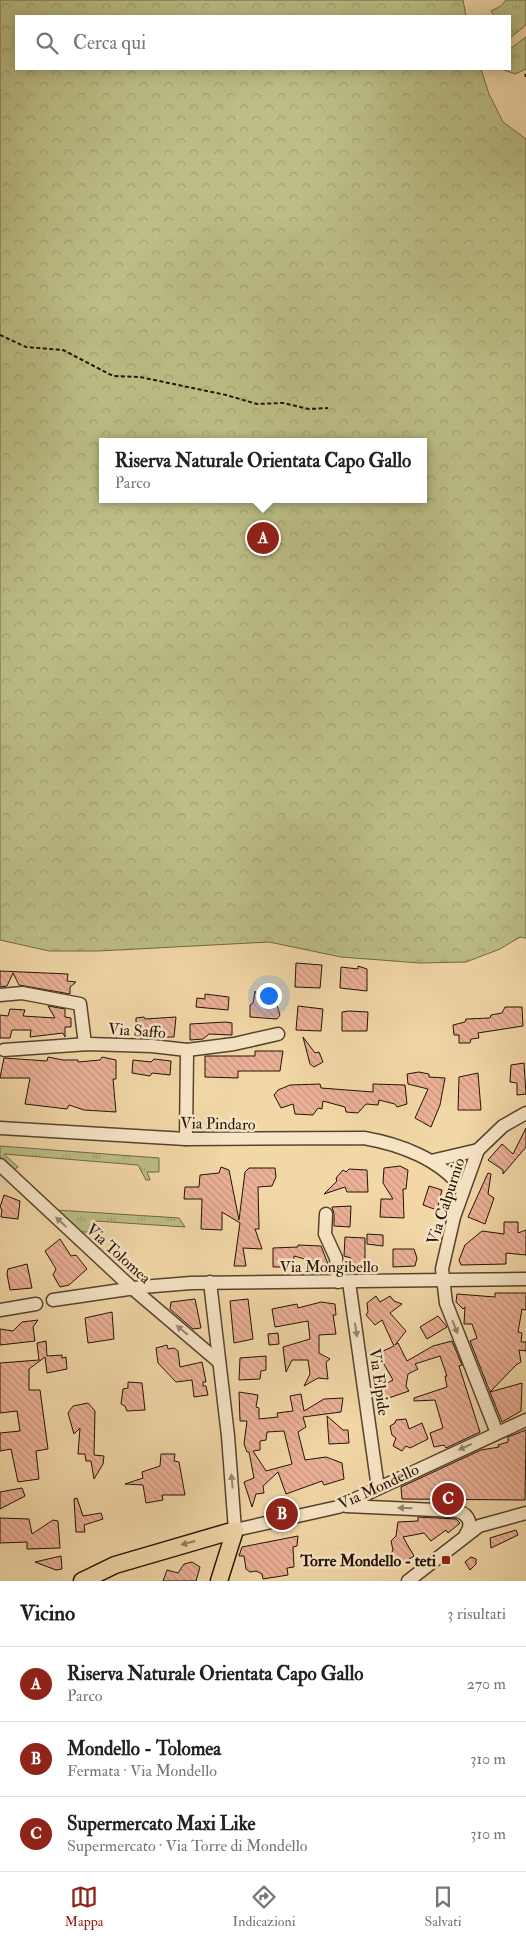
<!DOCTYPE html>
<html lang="it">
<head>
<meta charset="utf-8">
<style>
	body { margin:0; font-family:"IM FELL Double Pica",serif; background:#f2f2f2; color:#222 }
	.you { position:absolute; left:268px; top:995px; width:18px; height:18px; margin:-12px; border:4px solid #fff; border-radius:50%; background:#1a73e8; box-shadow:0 0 0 8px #1a73e833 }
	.badge { display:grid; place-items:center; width:32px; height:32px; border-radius:50%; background:#8f2418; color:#fff; font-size:16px; font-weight:700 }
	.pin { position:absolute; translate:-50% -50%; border:2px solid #fff; box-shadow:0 1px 5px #0006 }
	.popup { position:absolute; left:99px; top:438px; width:328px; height:65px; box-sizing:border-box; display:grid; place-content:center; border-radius:0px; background:#fff; filter:drop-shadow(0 1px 4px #0005); font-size:16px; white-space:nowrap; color:#767676 }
	.popup b { font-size:19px; color:#222 }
	.popup::after { content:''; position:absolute; left:50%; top:100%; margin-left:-10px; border:10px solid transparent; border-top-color:#fff }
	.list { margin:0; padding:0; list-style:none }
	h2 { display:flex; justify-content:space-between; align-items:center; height:65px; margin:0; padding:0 20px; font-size:21px }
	h2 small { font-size:16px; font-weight:400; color:#767676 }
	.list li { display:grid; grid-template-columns:32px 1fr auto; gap:15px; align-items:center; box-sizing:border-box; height:75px; padding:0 20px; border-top:1px solid #e0e0e0 }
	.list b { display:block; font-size:19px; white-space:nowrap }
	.list p { margin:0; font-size:16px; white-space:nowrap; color:#767676 }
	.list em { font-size:16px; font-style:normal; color:#767676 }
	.icon { flex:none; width:28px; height:28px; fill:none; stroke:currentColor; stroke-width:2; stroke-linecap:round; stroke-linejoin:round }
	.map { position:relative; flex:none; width:526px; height:1581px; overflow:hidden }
	.search { position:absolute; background:#fff; box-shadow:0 2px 12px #0003; left:15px; right:15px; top:15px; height:55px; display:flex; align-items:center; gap:12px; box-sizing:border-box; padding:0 18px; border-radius:0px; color:#767676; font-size:19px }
	.sheet { height:290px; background:#fff }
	nav { display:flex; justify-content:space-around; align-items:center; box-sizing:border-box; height:70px; border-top:1px solid #e0e0e0; background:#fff; font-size:14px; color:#767676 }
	nav a { display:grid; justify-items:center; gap:2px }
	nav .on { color:#8f2418 }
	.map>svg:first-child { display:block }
	.grass { fill:url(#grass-tufts); stroke:#6f6846 }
	.park { fill:url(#park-crowns); stroke:#6f6846; fill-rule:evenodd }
	.building { fill:url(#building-back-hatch); stroke:#221307; fill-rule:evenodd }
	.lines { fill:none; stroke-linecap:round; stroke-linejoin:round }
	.minor-casing { stroke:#56442f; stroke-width:15 }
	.major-casing { stroke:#221307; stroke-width:19 }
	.path { stroke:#221307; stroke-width:2; stroke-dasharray:4 2.5; stroke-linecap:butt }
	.minor { stroke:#f7e5c6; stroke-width:12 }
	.major { stroke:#f2d7a7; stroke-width:16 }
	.oneway { fill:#978670 }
	.oneway2 { fill:#947f5f }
	.poi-dot { fill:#8f2418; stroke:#f7e5c6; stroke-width:2 }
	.labels { text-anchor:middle; stroke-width:5; stroke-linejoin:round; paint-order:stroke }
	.street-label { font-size:16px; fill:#221307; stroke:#f7e5c6 }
	.poi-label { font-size:16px; font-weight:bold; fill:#221307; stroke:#f7e5c6; text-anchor:end }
</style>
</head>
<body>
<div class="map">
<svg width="526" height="1581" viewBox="0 0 526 1581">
	<defs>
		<pattern id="grass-tufts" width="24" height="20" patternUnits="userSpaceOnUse" patternTransform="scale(1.25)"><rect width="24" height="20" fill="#bcbe86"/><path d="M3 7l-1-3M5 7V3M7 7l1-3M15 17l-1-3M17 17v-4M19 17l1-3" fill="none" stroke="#a1a272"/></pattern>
		<pattern id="park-crowns" width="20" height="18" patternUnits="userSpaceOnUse" patternTransform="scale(1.25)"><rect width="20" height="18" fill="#bcbe86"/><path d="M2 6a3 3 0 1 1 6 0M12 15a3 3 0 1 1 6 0" fill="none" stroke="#a1a272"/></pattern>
		<pattern id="building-back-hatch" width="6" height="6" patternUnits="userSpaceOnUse" patternTransform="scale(1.25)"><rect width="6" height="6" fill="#ecb197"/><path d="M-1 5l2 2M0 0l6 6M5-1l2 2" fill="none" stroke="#ca9781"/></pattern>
	</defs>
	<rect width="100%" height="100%" fill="#f2d7a7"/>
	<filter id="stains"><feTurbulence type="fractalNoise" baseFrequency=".004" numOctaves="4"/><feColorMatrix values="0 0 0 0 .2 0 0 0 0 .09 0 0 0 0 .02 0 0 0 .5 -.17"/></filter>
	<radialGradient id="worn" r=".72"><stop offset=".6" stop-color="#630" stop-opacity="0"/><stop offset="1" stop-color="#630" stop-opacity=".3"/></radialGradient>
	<g class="grass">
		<path d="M506 0H526V25L510 38V16H494L491 11 501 6Z"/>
		<path d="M526 37V69L515 74 504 70 510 69V49Z"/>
		<path d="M0 1146 159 1158V1172H147L150 1180H146L138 1165 4 1154 18 1167 14 1170 0 1157Z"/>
		<path d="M56 1210 179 1218 185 1227 95 1221 98 1232H79Z"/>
	</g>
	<path class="park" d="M0 0H463L466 16H16V69H481L489 94 503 122 526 139V938L520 937 500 949 466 962 420 963 341 957 269 942 99 951H49L0 940ZM103 442H423V499H103Z"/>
	<g class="building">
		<path d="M296 963 322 965 320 988 295 987Z"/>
		<path d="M358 966 367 969V991L340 988 341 967 358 969Z"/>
		<path d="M0 971 68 974 67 981 76 982 70 987V994L19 985 13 973 7 986 0 987Z"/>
		<path d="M255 991 261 1003 277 1005 280 1015 277 1019 250 1017V1005L253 1003Z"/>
		<path d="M205 994 229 997 228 1010 196 1007 197 998 205 999Z"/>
		<path d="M48 1006 65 1009V1017L71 1018V1027H65V1037L63 1033 30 1037 31 1030H12L10 1038H0V1015L8 1016 10 1009 25 1010 23 1016 55 1018Z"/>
		<path d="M298 1006 323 1009 321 1031 296 1030Z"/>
		<path d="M505 1007H522L523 1026 478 1033 479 1038 471 1039 470 1043H459V1035H454L453 1025 465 1022 466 1019 490 1018 491 1015 502 1013Z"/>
		<path d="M349 1011 368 1012 367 1031H342V1012Z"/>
		<path d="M144 1017 145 1019 176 1017 174 1037H136V1018Z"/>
		<path d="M226 1022 232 1023V1035L209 1034 203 1039 190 1040V1024Z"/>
		<path d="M303 1037 315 1053 319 1052 323 1062 314 1067 310 1064Z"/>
		<path d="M255 1051H283L280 1071H238V1078L205 1077V1056H255Z"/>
		<path d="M48 1057 63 1060H78V1062L100 1060 102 1057 116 1060V1079H113L116 1112 84 1110 69 1105 67 1109 25 1104 30 1078H0L4 1058 47 1061Z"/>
		<path d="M154 1059 171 1061 170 1075 152 1073 150 1076 132 1073 133 1060 151 1062Z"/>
		<path d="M524 1063 526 1094 517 1095V1083L510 1082 511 1065Z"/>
		<path d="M419 1072 429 1074V1077L445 1078 440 1105 431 1127 415 1118 428 1089 408 1084 407 1074Z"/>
		<path d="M478 1073 481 1110H458L459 1077Z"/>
		<path d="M320 1084 321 1088 373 1092V1084L405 1085 407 1104 397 1107 395 1104 379 1100 378 1105 366 1104 358 1113 346 1112 345 1107 323 1101 322 1109 318 1108 313 1115 295 1114 293 1104 281 1108 274 1095 278 1090 290 1085Z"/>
		<path d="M526 1128V1147L503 1174V1170L488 1160 502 1144 513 1154Z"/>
		<path d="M400 1166 408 1170 406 1189H403L404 1218 380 1217 381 1199H393L383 1183 384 1168Z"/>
		<path d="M221 1167 229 1170 239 1220 245 1172 249 1168H275L276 1177 272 1186 258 1187 259 1229H255L262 1249 243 1248 246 1266H234L240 1223 222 1212V1230L201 1229 202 1199H184L185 1187H199L200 1175 219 1173Z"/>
		<path d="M349 1169 367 1170 368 1192H347L345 1187 324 1194 337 1181 336 1178 343 1170 346 1172Z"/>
		<path d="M488 1173 491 1174 488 1194 494 1198 485 1224 468 1217Z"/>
		<path d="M429 1186 442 1190 437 1210 423 1205Z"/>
		<path d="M4 1195 20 1201 18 1219 1 1217 2 1210 0 1207Z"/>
		<path d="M351 1206 350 1227 334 1226V1214L332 1207Z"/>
		<path d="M504 1222H518V1233L526 1230V1255L506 1253V1264L461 1265 459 1260 465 1245 482 1231 504 1234Z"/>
		<path d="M367 1234 383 1235V1246L367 1244Z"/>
		<path d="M345 1237 365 1238V1266L351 1264V1258L344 1256Z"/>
		<path d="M60 1239 71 1256 76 1255 87 1269 69 1285 60 1287 53 1275 56 1269 45 1251Z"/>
		<path d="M298 1245 321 1246 328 1264H323L320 1273H317L315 1262 294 1256 293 1267H273V1248L298 1247Z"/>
		<path d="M393 1249H414L417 1258 415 1266 393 1267Z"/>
		<path d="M27 1264 32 1288 10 1290 7 1274 8 1269Z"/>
		<path d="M495 1293H526V1310L522 1309 518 1332 522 1333 521 1342H526V1351L519 1350 521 1362 516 1365 490 1392 470 1341 477 1338 472 1324H464L465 1307 463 1309 456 1302 457 1294 495 1297Z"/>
		<path d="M376 1296 380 1302 390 1296 394 1301 402 1304 390 1313 406 1331 395 1345 398 1343 407 1361 433 1346 452 1341 462 1365 459 1366 480 1432 446 1448 444 1445 434 1447 430 1433 443 1428 435 1400 414 1401V1398L447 1387 445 1376H447L440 1356 415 1364 418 1369 408 1374 406 1386 409 1391 383 1400 380 1396 378 1388 393 1380 381 1359 384 1356 381 1352 394 1346 382 1320 375 1325 366 1315 368 1312 367 1303Z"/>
		<path d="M195 1299 201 1328 193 1329 170 1309 171 1302Z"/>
		<path d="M248 1299 253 1339 234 1343 230 1301Z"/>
		<path d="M321 1302 335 1304 336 1315H333L336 1334 319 1335V1353L330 1359 326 1362 328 1379 318 1378 304 1386 310 1374 308 1360H292L286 1372 283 1347 310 1339 308 1321 275 1327 272 1309 297 1304 298 1308Z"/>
		<path d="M112 1312 114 1339 88 1343 85 1318Z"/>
		<path d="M438 1316 447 1327 427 1339 420 1327Z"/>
		<path d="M38 1320 33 1327 35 1341 0 1345V1329L13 1331 22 1322Z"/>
		<path d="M278 1333 279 1344 269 1345 268 1334Z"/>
		<path d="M46 1341 47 1356 62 1355V1358L66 1357 67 1369 47 1373 45 1357 29 1369V1390H40L48 1449 36 1451 39 1479 18 1482 11 1449 0 1451V1433L20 1431 17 1411 0 1413V1363L39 1360 37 1343Z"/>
		<path d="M167 1345 168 1349 174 1348 178 1351 180 1367 202 1362 206 1382H203V1386H206L208 1395 194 1397 192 1380 176 1382 158 1363 156 1348Z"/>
		<path d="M266 1356V1370L261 1371 260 1379 239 1380 240 1358Z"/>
		<path d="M128 1382 142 1383 145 1410 127 1411 125 1406 121 1404 123 1389 128 1388Z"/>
		<path d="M522 1383 521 1411 502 1422 490 1392Z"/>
		<path d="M239 1392 258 1395 256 1407 259 1408V1419L278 1417 277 1413 293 1411 290 1396 301 1394 304 1411 324 1399 343 1398 341 1412 303 1417 306 1427 298 1432 305 1460 326 1457 342 1463 344 1479 324 1485 322 1481 286 1494 278 1472 263 1486 264 1493 256 1494 252 1507 244 1482 254 1478 249 1452H247L244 1444 247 1421H240ZM284 1431 292 1464 266 1471 253 1451 260 1450V1441L266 1440 267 1432Z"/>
		<path d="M88 1403 95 1411 94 1455 104 1456 103 1464 94 1479 91 1461H86L85 1454H78L80 1428 74 1434 68 1413 73 1406Z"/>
		<path d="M327 1416 343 1430H348L349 1443 329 1444Z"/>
		<path d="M406 1419 409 1429 422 1423 428 1439 410 1448 406 1446 402 1451 393 1446 396 1438 392 1435 390 1426 395 1423 396 1420Z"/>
		<path d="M526 1430 525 1500 402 1499 401 1487 481 1450 499 1447 498 1445 508 1442V1437Z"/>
		<path d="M161 1454H175L174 1461 179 1462 185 1495H162L163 1500 146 1503 143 1485 125 1484 143 1478 142 1472 160 1466Z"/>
		<path d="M22 1488 25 1496 0 1509V1492Z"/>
		<path d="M77 1498 83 1516 101 1513 103 1519 84 1525 85 1532H76L74 1499Z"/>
		<path d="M418 1517 456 1519 460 1523 448 1533 446 1530 431 1541 424 1533 403 1537 414 1556 398 1566 391 1554 393 1550 391 1541 396 1536 398 1522 418 1521Z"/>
		<path d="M0 1518 29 1519 32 1534 53 1520 58 1521 60 1548 27 1549V1542L0 1543Z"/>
		<path d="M516 1530 518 1535 491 1548 490 1538Z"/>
		<path d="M298 1536 297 1546 293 1547 294 1567 287 1568 288 1575 263 1579 262 1574 256 1571 250 1572 246 1569 244 1556H239L242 1547Z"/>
		<path d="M61 1556 62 1569 56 1570 35 1562Z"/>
		<path d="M471 1557 476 1559V1564L470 1570 465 1562Z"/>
		<path d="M192 1562 200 1567 196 1581H163L167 1570 178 1573 184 1564Z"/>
	</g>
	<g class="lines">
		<g class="minor-casing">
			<g id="minor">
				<path d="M0 995 22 993 80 1004 85 1044"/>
				<path d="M4 1050 88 1044 152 1046 187 1050 234 1044 278 1034"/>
				<path d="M0 1128 186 1139 364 1138C399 1144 441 1159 463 1190"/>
				<path d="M186 1139 187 1050"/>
				<path d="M431 1161 478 1150"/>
				<path d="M0 1165 132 1288 219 1362"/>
				<path d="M326 1214 325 1234 336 1258 338 1282"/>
				<path d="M210 1282 228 1436 235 1530 338 1507 526 1420"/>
				<path d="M349 1282 378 1488"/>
				<path d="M53 1300 142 1287 191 1283 526 1279"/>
				<path d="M0 1310 36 1304"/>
				<path d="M497 1433 446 1303 442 1269 454 1217 478 1150 503 1126 526 1113"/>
				<path d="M346 1506 458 1511C469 1515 473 1524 466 1534"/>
				<path d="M408 1581 479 1526 526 1513"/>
			</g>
		</g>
		<g class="major-casing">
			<g id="major">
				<path d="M82 1581 115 1565 235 1530"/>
				<path d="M219 1581 235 1530"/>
			</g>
		</g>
		<g class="path">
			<path d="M525 74 526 77"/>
			<path d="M0 335 26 347 63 350 113 376 140 377 226 395 257 404 283 403 309 409 328 408"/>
		</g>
		<use href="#minor" class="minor"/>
		<use href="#major" class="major"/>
	</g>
	<defs><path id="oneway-solid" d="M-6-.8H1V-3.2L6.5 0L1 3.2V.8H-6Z" transform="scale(1.25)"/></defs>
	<g class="oneway">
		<use href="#oneway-solid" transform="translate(61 1222) rotate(-137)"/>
		<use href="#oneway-solid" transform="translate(455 1327) rotate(68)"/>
		<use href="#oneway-solid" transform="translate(182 1330) rotate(-140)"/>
		<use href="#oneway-solid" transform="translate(356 1330) rotate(82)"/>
		<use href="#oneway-solid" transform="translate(465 1447) rotate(156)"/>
		<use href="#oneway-solid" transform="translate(232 1481) rotate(-95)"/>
		<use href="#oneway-solid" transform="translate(405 1508) rotate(-178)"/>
	</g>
	<use class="oneway2" href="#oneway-solid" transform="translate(188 1543) rotate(165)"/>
	<rect class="poi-dot" x="441" y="1555" width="10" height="10" rx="2.5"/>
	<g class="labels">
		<g class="street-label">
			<text transform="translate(137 1030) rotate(4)" y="6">Via Saffo</text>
			<text transform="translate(218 1123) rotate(1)" y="6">Via Pindaro</text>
			<text transform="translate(445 1201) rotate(-72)" y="6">Via Calpurnio</text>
			<text transform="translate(119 1253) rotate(42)" y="6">Via Tolomea</text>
			<text x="329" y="1272">Via Mongibello</text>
			<text transform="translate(380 1382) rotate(82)" y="6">Via Elpide</text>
			<text transform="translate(378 1486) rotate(-25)" y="6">Via Mondello</text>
		</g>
		<g class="poi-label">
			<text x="436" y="1566">Torre Mondello - teti</text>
		</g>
	</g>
	<rect width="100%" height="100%" filter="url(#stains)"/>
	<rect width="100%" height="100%" fill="url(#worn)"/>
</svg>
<div class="you"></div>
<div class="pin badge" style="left:263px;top:538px">A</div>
<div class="popup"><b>Riserva Naturale Orientata Capo Gallo</b>Parco</div>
<div class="pin badge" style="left:282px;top:1514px">B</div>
<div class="pin badge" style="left:448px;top:1499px">C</div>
<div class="search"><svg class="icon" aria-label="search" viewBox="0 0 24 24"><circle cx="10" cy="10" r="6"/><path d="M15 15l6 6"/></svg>Cerca qui</div>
</div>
<section class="sheet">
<h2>Vicino<small>3 risultati</small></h2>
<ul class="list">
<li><span class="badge">A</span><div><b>Riserva Naturale Orientata Capo Gallo</b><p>Parco</p></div><em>270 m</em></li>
<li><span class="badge">B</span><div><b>Mondello - Tolomea</b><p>Fermata · Via Mondello</p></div><em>310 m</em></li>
<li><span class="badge">C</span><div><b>Supermercato Maxi Like</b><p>Supermercato · Via Torre di Mondello</p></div><em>310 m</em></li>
</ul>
</section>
<nav>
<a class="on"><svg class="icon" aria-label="map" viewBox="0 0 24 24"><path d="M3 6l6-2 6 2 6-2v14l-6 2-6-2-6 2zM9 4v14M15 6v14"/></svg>Mappa</a>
<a><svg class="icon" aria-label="directions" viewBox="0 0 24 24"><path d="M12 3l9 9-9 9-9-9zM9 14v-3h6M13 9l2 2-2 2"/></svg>Indicazioni</a>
<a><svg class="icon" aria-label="saved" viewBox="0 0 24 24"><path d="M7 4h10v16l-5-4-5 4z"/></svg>Salvati</a>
</nav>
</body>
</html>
